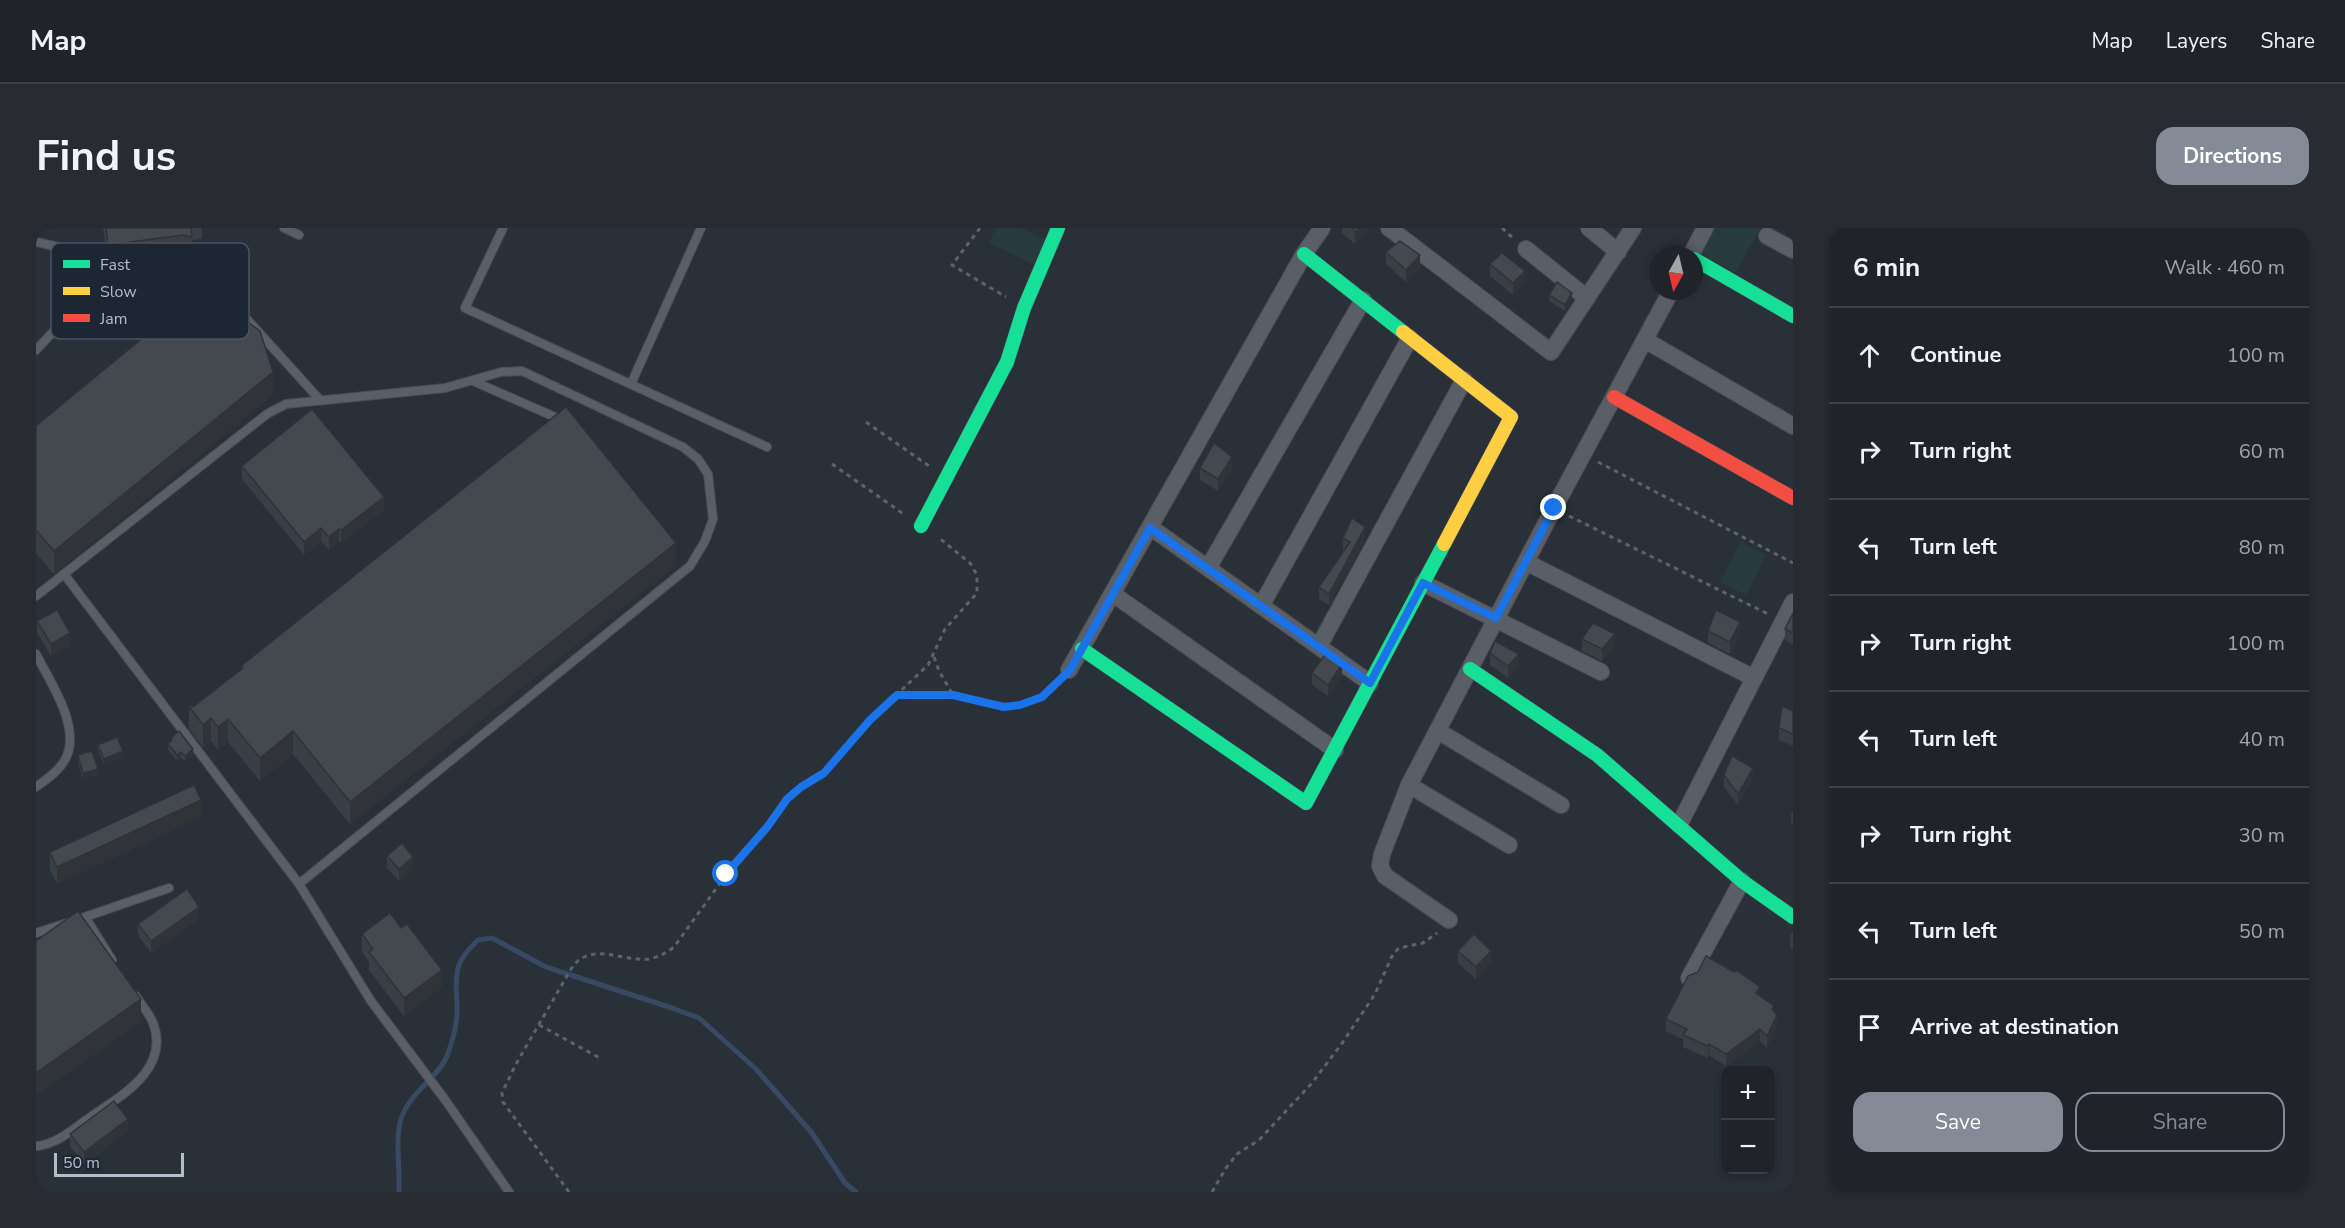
<!DOCTYPE html>
<html lang="en">
<head>
<meta charset="utf-8">
<style>
	body { margin:0; font-family:"Nunito Sans",sans-serif; background:#282c32; color:#f1f3f6 }
	.controls { position:absolute; right:18px; bottom:18px; display:grid; overflow:hidden; border-radius:12px; box-shadow:0 3px 9px #0003 }
	.controls button { width:54px; height:54px; display:grid; place-items:center; padding:0; border:0; border-bottom:2px solid #3d4147; background:#20242a; color:#f1f3f6; font:30px sans-serif }
	.compass { position:absolute; left:1613px; top:18px; width:54px; height:54px; border-radius:50%; background:#20242a; box-shadow:0 3px 9px #0003; rotate:188deg }
	.scale { position:absolute; left:18px; bottom:15px; width:130px; box-sizing:border-box; padding-left:6px; border:3px solid #b4bcc9; border-top:0; font-size:16px; line-height:21px; white-space:nowrap; color:#b4bcc9; -webkit-text-stroke:4px #1d2633; paint-order:stroke }
	.stop { position:absolute; width:18px; height:18px; margin:-14px; border:4px solid #1a73e8; border-radius:50%; background:#fff }
	.stop.end { background:#1a73e8; border-color:#fff; box-shadow:0 2px 6px #0008 }
	.list { margin:0; padding:0; list-style:none }
	h2 { display:flex; justify-content:space-between; align-items:center; height:78px; margin:0; padding:0 24px; font-size:26px }
	h2 small { font-size:20px; font-weight:400; color:#a2a4a8 }
	.list li { display:grid; grid-template-columns:39px 1fr auto; gap:18px; align-items:center; box-sizing:border-box; height:96px; padding:0 24px; border-top:2px solid #3d4147 }
	.list b { display:block; font-size:22px; white-space:nowrap }
	.list em { font-size:20px; font-style:normal; color:#a2a4a8 }
	.actions { display:flex; gap:12px; padding:18px 24px }
	.actions a { flex:1; padding:14px 0; border:2px solid #848b96; border-radius:18px; text-align:center; font-size:21px; color:#848b96 }
	.actions .main { background:#848b96; color:#fff }
	.icon { flex:none; width:33px; height:33px; fill:none; stroke:currentColor; stroke-width:2; stroke-linecap:round; stroke-linejoin:round }
	.map { position:relative; flex:none; width:1757px; height:964px; overflow:hidden; border-radius:18px }
	header { display:flex; align-items:center; gap:36px; box-sizing:border-box; height:84px; padding:0 30px; background:#20242a; border-bottom:2px solid #3d4147 }
	header strong { font-size:28px }
	nav { display:flex; gap:33px; margin-inline-start:auto; font-size:21px }
	.intro { display:flex; align-items:center; justify-content:space-between; box-sizing:border-box; height:144px; padding:0 36px }
	h1 { margin:0; font-size:42px }
	.button { padding:15px 27px; border-radius:18px; background:#848b96; color:#fff; font-size:21px; font-weight:700 }
	main { display:flex; gap:36px; padding:0 36px }
	aside { flex:1; background:#20242a; border-radius:18px; box-shadow:0 3px 9px #0003 }
	.map>svg:first-child { display:block }
	.green { fill:#273a3e }
	.lines { fill:none; stroke-linecap:round; stroke-linejoin:round }
	.stream { stroke:#384963; stroke-width:5 }
	.lane-casing { stroke:#484c53; stroke-width:10 }
	.street-casing { stroke:#484c53; stroke-width:18 }
	.fast-casing { stroke:#484c53; stroke-width:15 }
	.slow-casing { stroke:#484c53; stroke-width:15 }
	.jam-casing { stroke:#484c53; stroke-width:15 }
	.path { stroke:#5d636a; stroke-width:3; stroke-dasharray:4.5 4.5; stroke-linecap:butt }
	.lane { stroke:#5a5e66; stroke-width:8 }
	.street { stroke:#5a5e66; stroke-width:16 }
	.fast { stroke:#16e098; stroke-width:14 }
	.slow { stroke:#ffcf43; stroke-width:14 }
	.jam { stroke:#f24e42; stroke-width:14 }
	.wall { fill:#3a3f45 }
	.shaded-wall { fill:#303338 }
	.building { fill:#444950; stroke:#303338; stroke-width:1.5 }
	.route { stroke:#1a73e8; stroke-width:8 }
	.key { fill:#1d2633; stroke:#4a5360; stroke-width:1.5 }
	.key-label { font-size:16px; fill:#b4bcc9 }
</style>
</head>
<body>
<header>
<strong>Map</strong>
<nav><a>Map</a><a>Layers</a><a>Share</a></nav>
</header>
<div class="intro"><h1>Find us</h1><a class="button">Directions</a></div>
<main>
<div class="map">
<svg width="1757" height="964" viewBox="0 0 1757 964">
	<rect width="100%" height="100%" fill="#2a3038"/>
	<g class="green">
		<path d="M960 0H985L1011 12 999 37 953 15Z"/>
		<path d="M1677 0H1724L1700 45 1664 25Z"/>
		<path d="M1704 314 1730 327 1710 367 1684 354Z"/>
	</g>
	<g class="lines">
		<path class="stream" d="M363 964C364 941 359 911 365 891 373 865 402 850 411 828 417 812 422 795 421 778 421 768 419 756 421 746 422 732 433 721 442 712L456 710 510 739 636 780 663 790 720 841 776 905 809 955 820 964"/>
		<g class="lane-casing">
			<g id="lane">
				<path d="M248 0 263 7"/>
				<path d="M467 0 429 80 731 219"/>
				<path d="M0 14 36 22 41 29 48 71"/>
				<path d="M0 122 48 71 130 33 148 31 162 37 284 172"/>
				<path d="M437 153 528 193"/>
				<path d="M595 156 665 0"/>
				<path d="M28 346 263 656 335 773 410 873 473 964"/>
				<path d="M0 368 231 186 250 176 409 160 465 144 486 143 647 219 662 231 672 246 677 291 669 313 654 338 263 656"/>
				<path d="M0 426C14 454 45 498 30 530 24 542 11 551 0 559"/>
				<path d="M49 689 76 732"/>
				<path d="M46 690 133 660"/>
				<path d="M0 705 31 695"/>
				<path d="M0 918C20 917 37 901 53 890 83 869 135 842 117 795 114 786 105 777 100 768"/>
			</g>
		</g>
		<g class="street-casing">
			<g id="street">
				<path d="M1353 0 1515 124 1597 0"/>
				<path d="M1553 0 1582 24"/>
				<path d="M1731 8 1757 22"/>
				<path d="M1490 21 1551 70"/>
				<path d="M1655 27 1669 0"/>
				<path d="M1609 112 1757 198"/>
				<path d="M1114 299 1334 455"/>
				<path d="M1490 334 1718 450"/>
				<path d="M1172 340 1327 72"/>
				<path d="M1387 355 1565 444"/>
				<path d="M1077 366 1299 522"/>
				<path d="M1225 378 1374 110"/>
				<path d="M1283 418 1428 152"/>
				<path d="M1033 442 1268 26 1286 0"/>
				<path d="M1402 503 1525 577"/>
				<path d="M1373 557 1473 617"/>
				<path d="M1643 597 1757 374"/>
				<path d="M1413 692 1349 648 1344 638 1346 626 1373 557 1518 280 1635 63"/>
				<path d="M1653 750 1706 653"/>
			</g>
		</g>
		<g class="fast-casing">
			<g id="fast">
				<path d="M1268 26 1367 104"/>
				<path d="M1658 31 1757 88"/>
				<path d="M885 298 971 134 988 80 1022 0"/>
				<path d="M1046 421 1270 575 1408 316"/>
				<path d="M1434 441 1561 527 1706 653 1757 689"/>
			</g>
		</g>
		<g class="slow-casing">
			<path id="slow" d="M1367 104 1475 189 1408 316"/>
		</g>
		<g class="jam-casing">
			<path id="jam" d="M1578 169 1757 270"/>
		</g>
		<g class="path">
			<path d="M944 0 916 37 970 69"/>
			<path d="M1466 0 1478 11"/>
			<path d="M830 194 893 238"/>
			<path d="M1562 234 1757 335"/>
			<path d="M796 236 869 287"/>
			<path d="M1533 288 1732 386"/>
			<path d="M898 429 903 443 917 467"/>
			<path d="M861 467C879 466 899 464 917 467 964 476 981 490 1022 455"/>
			<path d="M503 797 564 830"/>
			<path d="M533 964 467 874 466 865 480 836 535 741C554 712 585 734 613 731 623 729 630 725 638 719L690 647 732 598 751 571 765 559 788 545 834 492 892 437 909 401 941 365V347L934 335 902 309"/>
			<path d="M1176 964 1190 940 1201 926 1223 912 1276 855 1307 814 1339 766 1357 726 1363 720 1387 715 1401 705"/>
		</g>
		<use href="#lane" class="lane"/>
		<use href="#street" class="street"/>
		<use href="#fast" class="fast"/>
		<use href="#slow" class="slow"/>
		<use href="#jam" class="jam"/>
	</g>
	<g class="wall">
		<path d="M67 0H166V11L156 12V26L147 25 72 35Z"/>
		<path d="M1306 0H1333V3L1319 16 1306 5Z"/>
		<path d="M1350 24 1384 39 1370 54 1350 36Z"/>
		<path d="M1454 36 1489 54 1477 67 1454 48Z"/>
		<path d="M1513 67 1536 71 1529 83 1513 73Z"/>
		<path d="M237 167 18 346 0 325V198Z"/>
		<path d="M206 238 348 282 305 315 303 313 293 322 285 313 268 327 206 251Z"/>
		<path d="M1164 240 1196 241 1182 263 1164 252Z"/>
		<path d="M1307 310 1329 311 1293 377 1283 371V359L1308 322H1307Z"/>
		<path d="M640 337 314 596 257 526 224 553 192 514 182 522 175 513 167 519 153 501V478L157 479 205 442V438Z"/>
		<path d="M1757 385V417L1749 412V401Z"/>
		<path d="M1 393 34 417 15 428 1 405Z"/>
		<path d="M1672 403 1704 406 1694 426 1672 415Z"/>
		<path d="M1546 411 1579 418 1566 433 1546 423Z"/>
		<path d="M1454 425 1483 438 1472 450 1454 437Z"/>
		<path d="M1276 445 1306 448 1292 468 1276 457Z"/>
		<path d="M1757 483V518L1743 512V500Z"/>
		<path d="M135 510 157 527 149 533 145 530 141 533 132 522V516L135 514Z"/>
		<path d="M62 517 87 529 68 537 62 522Z"/>
		<path d="M42 527 62 547 47 551 42 533Z"/>
		<path d="M1688 547 1717 551 1702 577 1688 559Z"/>
		<path d="M1757 584V597L1755 595V586Z"/>
		<path d="M165 589 21 656 14 642V624Z"/>
		<path d="M351 628 377 640 363 653 351 640Z"/>
		<path d="M163 691 115 725 102 707V696Z"/>
		<path d="M1757 703V722L1754 719V707Z"/>
		<path d="M326 706 406 759 368 788 333 742V734L326 724Z"/>
		<path d="M1422 723 1455 735 1440 751 1422 735Z"/>
		<path d="M1724 768 1738 783 1741 799 1731 820 1724 813 1690 838 1673 827 1672 830 1647 819V811L1630 803V791Z"/>
		<path d="M92 903 48 936 34 918V906Z"/>
	</g>
	<g class="shaded-wall">
		<path d="M1324 0H1333V3L1319 16V4Z"/>
		<path d="M1384 27V39L1370 54V42Z"/>
		<path d="M1489 43V54L1477 67V55Z"/>
		<path d="M1536 65V71L1529 83V77Z"/>
		<path d="M237 144V167L18 346V323Z"/>
		<path d="M1196 229V241L1182 263V251Z"/>
		<path d="M348 269V282L305 315V302Z"/>
		<path d="M1329 299V311L1293 377V366Z"/>
		<path d="M285 300V313L268 327V314Z"/>
		<path d="M303 301V313L293 322V309Z"/>
		<path d="M640 315V337L314 596V574Z"/>
		<path d="M1704 394V406L1694 426V414Z"/>
		<path d="M34 405V417L15 428V416Z"/>
		<path d="M1579 406V418L1566 433V421Z"/>
		<path d="M1483 426V438L1472 450V438Z"/>
		<path d="M1306 436V448L1292 468V457Z"/>
		<path d="M175 490V513L167 519V497Z"/>
		<path d="M192 491V514L182 522V499Z"/>
		<path d="M257 503V526L224 553V530Z"/>
		<path d="M157 521V527L149 533V528Z"/>
		<path d="M87 523V529L68 537V531Z"/>
		<path d="M145 524V530L141 533V527Z"/>
		<path d="M1717 540V551L1702 577V566Z"/>
		<path d="M62 541V547L47 551V545Z"/>
		<path d="M165 572V589L21 656V639Z"/>
		<path d="M377 629V640L363 653V641Z"/>
		<path d="M163 679V691L115 725V713Z"/>
		<path d="M1455 723V735L1440 751V739Z"/>
		<path d="M406 742V759L368 788V770Z"/>
		<path d="M1724 759V771L1720 765Z"/>
		<path d="M105 771V794L0 868V845Z"/>
		<path d="M1741 787V799L1731 820V808Z"/>
		<path d="M1724 801V813L1690 838V826Z"/>
		<path d="M1673 816V827L1672 830V818Z"/>
		<path d="M92 891V903L48 936V924Z"/>
	</g>
	<g class="building">
		<path d="M70 0H155L156 9 147 7 72 17Z"/>
		<path d="M1315 0H1324L1319 4Z"/>
		<path d="M1364 13 1384 27 1370 42 1350 24Z"/>
		<path d="M1466 25 1489 43 1477 55 1454 36Z"/>
		<path d="M1521 54 1536 65 1529 77 1513 67Z"/>
		<path d="M166 61 224 103 237 144 18 323 0 302V198Z"/>
		<path d="M530 179 640 315 314 574 257 503 224 530 192 491 182 499 175 490 167 497 153 478 155 477 157 479 207 440 205 438Z"/>
		<path d="M276 181 348 269 305 302 303 301 293 309 285 300 268 314 206 238Z"/>
		<path d="M1178 215 1196 229 1182 251 1164 240Z"/>
		<path d="M1316 290 1329 299 1293 366 1283 359 1314 314 1307 310Z"/>
		<path d="M21 382 34 405 15 416 1 393Z"/>
		<path d="M1680 382 1704 394 1694 414 1672 403Z"/>
		<path d="M1757 385V405L1749 401Z"/>
		<path d="M1557 395 1579 406 1566 421 1546 411Z"/>
		<path d="M1459 413 1483 426 1472 438 1454 425Z"/>
		<path d="M1290 425 1306 436 1292 457 1276 445Z"/>
		<path d="M1746 478 1757 483V506L1743 500Z"/>
		<path d="M143 503 157 521 149 528 145 524 141 527 132 516 136 512 135 510Z"/>
		<path d="M81 509 87 523 68 531 62 517Z"/>
		<path d="M56 523 62 541 47 545 42 527Z"/>
		<path d="M1696 528 1717 540 1702 566 1688 547Z"/>
		<path d="M158 557 165 572 21 639 14 624Z"/>
		<path d="M366 615 377 629 363 641 351 628Z"/>
		<path d="M151 661 163 679 115 713 102 696Z"/>
		<path d="M42 683 105 771 0 845V713Z"/>
		<path d="M354 685 365 700 371 696 406 742 368 770 333 724 337 721 326 706Z"/>
		<path d="M1438 706 1455 723 1440 739 1422 723Z"/>
		<path d="M1670 728 1698 744 1700 742 1724 759 1720 765 1738 778 1736 781 1741 787 1731 808 1724 801 1690 826 1673 816 1672 818 1647 807 1651 801 1630 791 1652 748 1662 744Z"/>
		<path d="M78 873 92 891 48 924 34 906Z"/>
	</g>
	<g class="lines">
		<path class="route" d="M690 646 732 598 751 571 765 559 788 545 834 492 861 467H917L968 479 984 477 1006 469 1034 442 1114 300 1334 455 1387 355 1460 390 1518 280"/>
	</g>
	<rect x="15" y="15" width="198" height="96" rx="9" class="key"/>
	<rect x="27" y="32" width="27" height="8" fill="#16e098"/>
	<rect x="27" y="59" width="27" height="8" fill="#ffcf43"/>
	<rect x="27" y="86" width="27" height="8" fill="#f24e42"/>
	<g class="key-label">
		<text x="64" y="42">Fast</text>
		<text x="64" y="69">Slow</text>
		<text x="64" y="96">Jam</text>
	</g>
</svg>
<div class="controls">
<button>+</button>
<button>−</button>
</div>
<svg class="compass" viewBox="-18 -18 36 36"><path d="M0-13l5 13h-10z" fill="#e53935"/><path d="M0 13l5-13h-10z" fill="#a2a4a8"/></svg>
<div class="scale">50 m</div>
<div class="stop" style="left:690px;top:646px"></div>
<div class="stop end" style="left:1518px;top:280px"></div>
</div>
<aside>
<h2>6 min<small>Walk · 460 m</small></h2>
<ul class="list">
<li><svg class="icon" aria-label="ahead" viewBox="0 0 24 24"><path d="M12 20V5M6 11l6-6 6 6"/></svg><div><b>Continue</b></div><em>100 m</em></li>
<li><svg class="icon" aria-label="right" viewBox="0 0 24 24"><path d="M7 20v-9h11M14 6l5 5-5 5"/></svg><div><b>Turn right</b></div><em>60 m</em></li>
<li><svg class="icon" aria-label="left" viewBox="0 0 24 24"><path d="M17 20v-9H6M10 6l-5 5 5 5"/></svg><div><b>Turn left</b></div><em>80 m</em></li>
<li><svg class="icon" aria-label="right" viewBox="0 0 24 24"><path d="M7 20v-9h11M14 6l5 5-5 5"/></svg><div><b>Turn right</b></div><em>100 m</em></li>
<li><svg class="icon" aria-label="left" viewBox="0 0 24 24"><path d="M17 20v-9H6M10 6l-5 5 5 5"/></svg><div><b>Turn left</b></div><em>40 m</em></li>
<li><svg class="icon" aria-label="right" viewBox="0 0 24 24"><path d="M7 20v-9h11M14 6l5 5-5 5"/></svg><div><b>Turn right</b></div><em>30 m</em></li>
<li><svg class="icon" aria-label="left" viewBox="0 0 24 24"><path d="M17 20v-9H6M10 6l-5 5 5 5"/></svg><div><b>Turn left</b></div><em>50 m</em></li>
<li><svg class="icon" aria-label="arrive" viewBox="0 0 24 24"><path d="M6 21V4h12l-3 4 3 4H6"/></svg><div><b>Arrive at destination</b></div></li>
</ul>
<div class="actions"><a class="main">Save</a><a>Share</a></div>
</aside>
</main>
</body>
</html>
